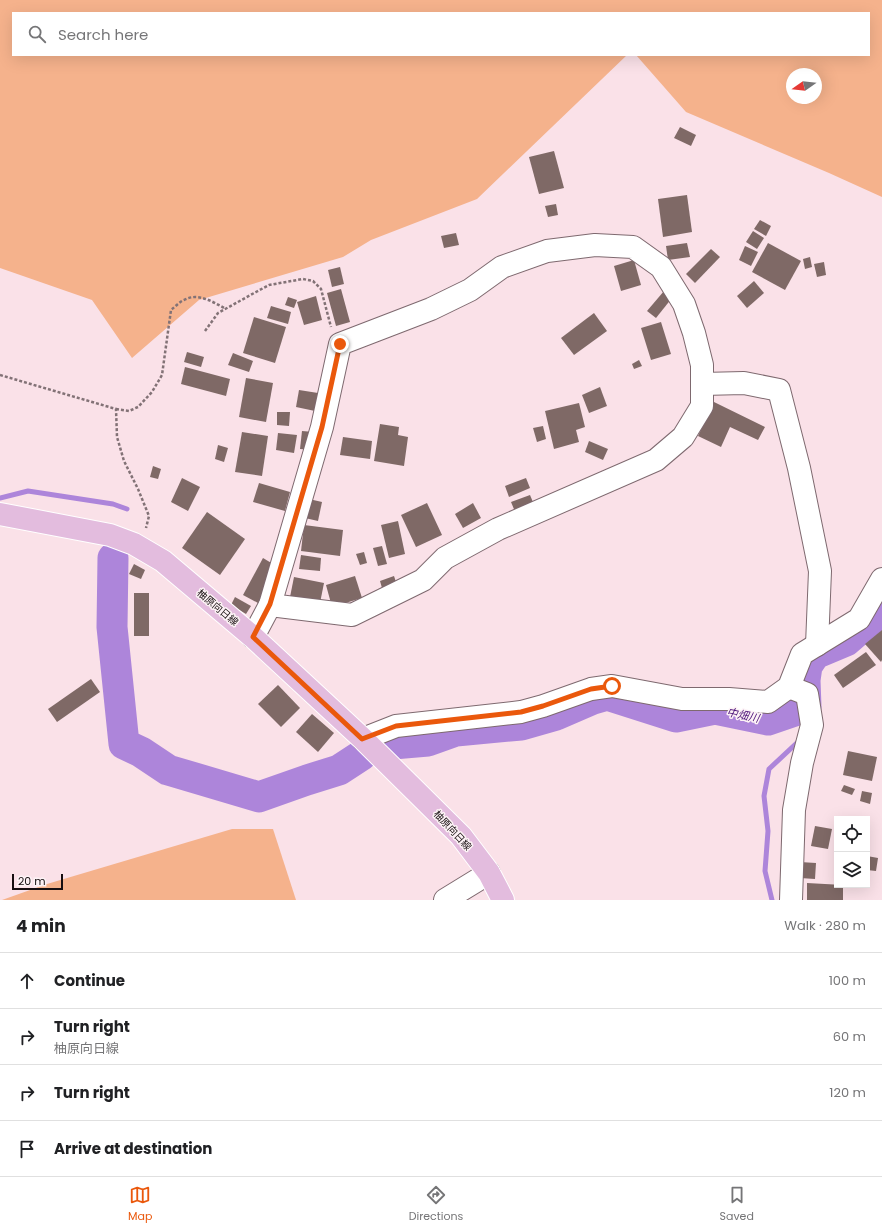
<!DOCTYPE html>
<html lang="en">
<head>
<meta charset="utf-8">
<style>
	body { margin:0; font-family:Poppins,"Noto Sans JP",sans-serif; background:#f2f2f2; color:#202124 }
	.controls { position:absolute; right:12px; bottom:12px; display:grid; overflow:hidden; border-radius:0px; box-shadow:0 4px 16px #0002 }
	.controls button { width:36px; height:36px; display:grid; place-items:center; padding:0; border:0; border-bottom:1px solid #e0e0e0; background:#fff; color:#202124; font:20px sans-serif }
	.compass { position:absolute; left:786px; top:68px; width:36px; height:36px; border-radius:50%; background:#fff; box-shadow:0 4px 16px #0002; rotate:256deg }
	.scale { position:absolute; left:12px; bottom:10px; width:51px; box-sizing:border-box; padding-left:4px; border:2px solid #160e10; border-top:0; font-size:11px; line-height:14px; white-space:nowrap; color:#160e10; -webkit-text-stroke:3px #fdf3f6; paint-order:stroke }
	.stop { position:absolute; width:12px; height:12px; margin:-9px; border:3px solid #ea580c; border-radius:50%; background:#fff }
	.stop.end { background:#ea580c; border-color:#fff; box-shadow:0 1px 4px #0008 }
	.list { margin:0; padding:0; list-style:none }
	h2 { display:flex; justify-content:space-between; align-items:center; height:52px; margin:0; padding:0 16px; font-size:17px }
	h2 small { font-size:13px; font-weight:400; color:#757577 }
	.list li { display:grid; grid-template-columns:26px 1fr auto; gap:12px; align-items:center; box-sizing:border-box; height:56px; padding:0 16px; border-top:1px solid #e0e0e0 }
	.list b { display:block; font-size:15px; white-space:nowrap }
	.list p { margin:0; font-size:13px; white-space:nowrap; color:#757577 }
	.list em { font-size:13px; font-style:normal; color:#757577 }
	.icon { flex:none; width:22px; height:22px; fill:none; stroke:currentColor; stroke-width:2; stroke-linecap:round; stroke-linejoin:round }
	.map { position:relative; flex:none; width:882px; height:900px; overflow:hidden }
	.search { position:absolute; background:#fff; box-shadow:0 4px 16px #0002; left:12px; right:12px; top:12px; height:44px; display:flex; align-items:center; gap:10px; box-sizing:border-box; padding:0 14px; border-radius:0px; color:#757577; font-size:15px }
	.sheet { height:276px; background:#fff }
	nav { display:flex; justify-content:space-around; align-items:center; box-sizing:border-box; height:56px; border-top:1px solid #e0e0e0; background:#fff; font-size:11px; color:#757577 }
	nav a { display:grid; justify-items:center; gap:2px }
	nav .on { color:#ea580c }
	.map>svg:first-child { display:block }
	.green { fill:#f5b28c; fill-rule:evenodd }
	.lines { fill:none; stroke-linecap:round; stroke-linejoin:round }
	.stream { stroke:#ad85da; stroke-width:5 }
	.river { stroke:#ad85da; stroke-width:31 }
	.building { fill:#7f6966 }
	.minor-casing { stroke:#7e696f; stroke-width:24 }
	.major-casing { stroke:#fff; stroke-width:24 }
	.path { stroke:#827276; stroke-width:2.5; stroke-dasharray:3 2; stroke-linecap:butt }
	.minor { stroke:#fff; stroke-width:22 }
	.major { stroke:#e3bcde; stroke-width:22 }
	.route { stroke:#ea580c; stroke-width:5 }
	.labels { text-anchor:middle; stroke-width:3; stroke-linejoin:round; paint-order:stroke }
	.street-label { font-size:10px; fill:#160e10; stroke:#fdf3f6 }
	.water-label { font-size:11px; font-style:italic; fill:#4f157b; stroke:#fdf3f6 }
</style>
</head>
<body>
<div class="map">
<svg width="882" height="900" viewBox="0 0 882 900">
	<rect width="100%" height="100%" fill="#fae1e8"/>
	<g class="green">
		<path d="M0 0H882V197L829 173 686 112 636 55H869V13H13V55H627L477 199 371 240 343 257 199 300 132 358 92 300 0 268ZM792 74H816V98H792Z"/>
		<path d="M232 829H273L296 900H2L47 884Z"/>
	</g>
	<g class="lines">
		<g class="stream">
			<path d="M0 498 28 491 113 504 127 509"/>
			<path d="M772 900 765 871 768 831 764 796 769 769 800 740"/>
		</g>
		<g class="river">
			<path d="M113 558 112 627 124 744 141 752 168 770 259 797 307 780 339 770 362 755"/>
			<path d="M381 745 428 741 456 731 521 725 556 715 593 699 607 695 676 717 715 709 768 720 806 707 805 680 807 666 815 654 846 641 882 610"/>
		</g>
	</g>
	<g class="building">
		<path d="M680 127 696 135 691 146 674 138Z"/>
		<path d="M554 151 564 188 539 194 529 157Z"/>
		<path d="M687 195 692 232 663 237 658 199Z"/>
		<path d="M556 204 558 215 548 217 545 206Z"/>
		<path d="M760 220 771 226 766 236 754 229Z"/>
		<path d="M753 231 764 238 757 249 746 242Z"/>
		<path d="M456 233 459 245 444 248 441 236Z"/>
		<path d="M687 243 690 257 668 260 666 246Z"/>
		<path d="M768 243 801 261 785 290 752 272Z"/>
		<path d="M745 246 758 252 751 266 739 260Z"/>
		<path d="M711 249 720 257 695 283 686 274Z"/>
		<path d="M810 257 812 267 805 269 803 259Z"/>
		<path d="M634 260 641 285 621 291 614 266Z"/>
		<path d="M824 262 826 275 817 277 814 264Z"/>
		<path d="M340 267 344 284 332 287 328 270Z"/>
		<path d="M754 281 764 293 747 308 737 296Z"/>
		<path d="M341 289 350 322 336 326 327 293Z"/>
		<path d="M664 291 672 298 656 318 647 311Z"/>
		<path d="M316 296 322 320 304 325 297 302Z"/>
		<path d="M288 297 297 300 294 308 285 305Z"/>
		<path d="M271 306 291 312 288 324 267 318Z"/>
		<path d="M594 313 607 331 574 355 561 338Z"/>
		<path d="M254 317 286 327 275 363 243 353Z"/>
		<path d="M661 322 671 354 651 360 641 328Z"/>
		<path d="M187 352 204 357 201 367 184 362Z"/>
		<path d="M233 353 253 361 249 372 228 365Z"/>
		<path d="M639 360 642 366 634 369 632 364Z"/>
		<path d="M185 367 230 379 226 396 181 384Z"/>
		<path d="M246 378 273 383 266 422 239 417Z"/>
		<path d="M600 387 607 406 589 413 582 395Z"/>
		<path d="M299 390 318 393 315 411 296 407Z"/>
		<path d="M714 402 765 427 758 440 730 427 721 447 698 436Z"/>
		<path d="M579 403 585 427 576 430 579 442 554 449 545 411Z"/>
		<path d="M277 412H290L289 426 277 425Z"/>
		<path d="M380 424 399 427 398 435 408 437 404 466 374 461Z"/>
		<path d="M543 426 546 439 537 442 533 428Z"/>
		<path d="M302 431 314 432 312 450 300 449Z"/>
		<path d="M242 432 268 436 262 476 235 472Z"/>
		<path d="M278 433 297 435 294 453 276 450Z"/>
		<path d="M343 437 372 441 370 459 340 455Z"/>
		<path d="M589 441 608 449 603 460 585 452Z"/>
		<path d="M218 445 228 448 224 462 215 459Z"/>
		<path d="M153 466 161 469 158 479 150 477Z"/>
		<path d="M182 478 200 487 188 511 171 502Z"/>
		<path d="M526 478 530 488 509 497 505 486Z"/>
		<path d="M259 483 290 492 285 511 253 502Z"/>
		<path d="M530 495 535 507 516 514 511 502Z"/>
		<path d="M309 499 322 502 318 521 305 518Z"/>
		<path d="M427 503 442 535 416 547 401 515Z"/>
		<path d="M473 503 481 518 463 528 455 514Z"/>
		<path d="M207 512 245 539 220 575 182 548Z"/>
		<path d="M398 521 405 554 389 558 381 525Z"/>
		<path d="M304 525 343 530 340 556 301 551Z"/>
		<path d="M382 546 387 564 378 566 373 548Z"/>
		<path d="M364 552 367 563 360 565 356 554Z"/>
		<path d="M301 555 321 558 320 571 299 569Z"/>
		<path d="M263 558 278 567 258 603 243 595Z"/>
		<path d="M134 564 145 570 141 579 129 574Z"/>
		<path d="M355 576 362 598 332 607 326 585Z"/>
		<path d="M394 576 399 591 384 595 380 581Z"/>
		<path d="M294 577 324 583 320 603 290 597Z"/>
		<rect x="134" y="593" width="15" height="43"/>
		<path d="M235 597 251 606 246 614 231 605Z"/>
		<path d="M882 630V660L881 662 865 644Z"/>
		<path d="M866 652 876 665 843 688 834 675Z"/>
		<path d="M91 679 100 692 57 722 48 709Z"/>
		<path d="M278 685 300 708 281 727 258 704Z"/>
		<path d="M312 714 334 733 318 752 296 732Z"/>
		<path d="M848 751 877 757 872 781 843 775Z"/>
		<path d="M844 785 855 789 852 795 841 791Z"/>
		<path d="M862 791 872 793 870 804 860 801Z"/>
		<path d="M815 826 832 829 828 849 811 846Z"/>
		<path d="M867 856 878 858 876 871 867 870Z"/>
		<path d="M800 862 816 863 815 879 800 878Z"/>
		<path d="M807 883 843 885V900H807Z"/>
	</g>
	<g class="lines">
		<g class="minor-casing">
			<g id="minor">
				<path d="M595 245 633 247 661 267 684 304 694 333 702 365V406L683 437 656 460 498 529 445 558 423 580 352 615 270 605 322 427 340 344 431 309 470 290 502 267 547 251Z"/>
				<path d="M702 384 744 383 779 390 799 468 820 571 817 645"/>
				<path d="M253 637 270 605"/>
				<path d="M789 687 807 694 812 725 802 763 794 810 791 900"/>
				<path d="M363 739 396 726 521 712 543 706 591 689 612 686 682 699H729L768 702 789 687 802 654 859 619 882 579"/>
				<path d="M445 900 489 873"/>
			</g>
		</g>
		<g class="major-casing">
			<path id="major" d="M0 514 110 535 134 544 163 561 253 637 363 739 461 836 489 873 503 900"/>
		</g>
		<g class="path">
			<path d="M205 331 218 313 256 292 269 285 303 279 313 281 321 289 331 327"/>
			<path d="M0 375 116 409 117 437 124 461 138 489 149 516 146 528"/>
			<path d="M116 409 129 411 138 407 152 392 162 375 171 310C175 307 179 302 184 300 198 292 213 302 226 309"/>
		</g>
		<use href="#minor" class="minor"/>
		<use href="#major" class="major"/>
	</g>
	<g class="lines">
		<path class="route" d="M340 344 322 427 270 604 253 637 362 739 396 726 521 712 543 706 591 689 612 686"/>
	</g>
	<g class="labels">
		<g class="street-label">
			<text transform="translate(218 607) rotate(40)" y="4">柚原向日線</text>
			<text transform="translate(453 830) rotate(47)" y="4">柚原向日線</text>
		</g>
		<g class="water-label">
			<text transform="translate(743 715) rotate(12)" y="4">中畑川</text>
		</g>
	</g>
</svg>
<div class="controls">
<button><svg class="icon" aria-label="locate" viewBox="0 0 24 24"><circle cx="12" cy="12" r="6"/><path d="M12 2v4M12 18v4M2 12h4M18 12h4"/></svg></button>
<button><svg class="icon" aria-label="layers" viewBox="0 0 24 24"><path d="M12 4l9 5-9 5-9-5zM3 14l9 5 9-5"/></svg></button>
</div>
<svg class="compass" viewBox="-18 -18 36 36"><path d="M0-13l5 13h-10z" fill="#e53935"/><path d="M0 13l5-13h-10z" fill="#757577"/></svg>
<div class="scale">20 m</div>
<div class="stop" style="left:612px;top:686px"></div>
<div class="stop end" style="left:340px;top:344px"></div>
<div class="search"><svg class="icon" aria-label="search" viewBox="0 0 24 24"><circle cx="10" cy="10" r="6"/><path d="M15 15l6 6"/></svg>Search here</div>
</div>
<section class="sheet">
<h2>4 min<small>Walk · 280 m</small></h2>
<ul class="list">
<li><svg class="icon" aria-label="ahead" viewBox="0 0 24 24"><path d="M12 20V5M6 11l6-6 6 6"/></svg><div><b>Continue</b></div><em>100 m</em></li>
<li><svg class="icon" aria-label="right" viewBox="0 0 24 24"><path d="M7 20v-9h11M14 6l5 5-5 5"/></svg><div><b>Turn right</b><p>柚原向日線</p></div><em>60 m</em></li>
<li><svg class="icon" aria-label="right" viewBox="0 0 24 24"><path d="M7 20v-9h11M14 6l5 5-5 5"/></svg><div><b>Turn right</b></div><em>120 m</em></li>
<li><svg class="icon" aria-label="arrive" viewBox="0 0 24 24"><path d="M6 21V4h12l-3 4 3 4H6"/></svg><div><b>Arrive at destination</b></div></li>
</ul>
</section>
<nav>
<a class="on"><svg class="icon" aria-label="map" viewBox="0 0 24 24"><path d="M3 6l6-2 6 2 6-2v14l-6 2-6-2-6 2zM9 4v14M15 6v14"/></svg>Map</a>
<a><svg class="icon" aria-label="directions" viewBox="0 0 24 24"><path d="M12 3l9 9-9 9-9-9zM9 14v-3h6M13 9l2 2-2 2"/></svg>Directions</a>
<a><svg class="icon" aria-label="saved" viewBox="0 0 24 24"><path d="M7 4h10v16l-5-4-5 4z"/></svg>Saved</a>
</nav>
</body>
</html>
